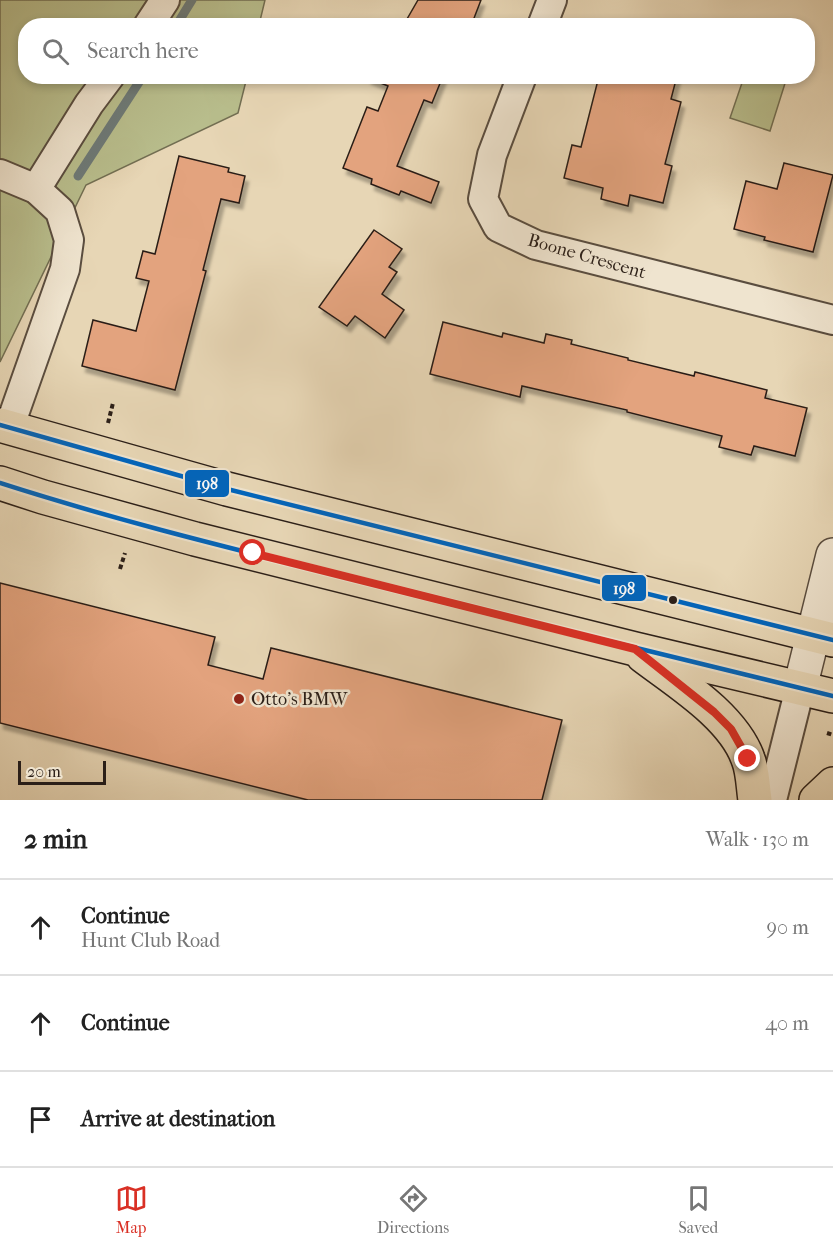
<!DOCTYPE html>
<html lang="en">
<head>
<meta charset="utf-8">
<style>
	body { margin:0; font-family:"IM FELL French Canon",serif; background:#f2f2f2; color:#222 }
	.scale { position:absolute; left:18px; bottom:15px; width:88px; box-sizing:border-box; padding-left:6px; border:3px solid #2b1f18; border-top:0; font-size:16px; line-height:21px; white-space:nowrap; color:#2b1f18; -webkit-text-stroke:4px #efe4cf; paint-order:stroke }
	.stop { position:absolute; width:18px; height:18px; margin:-14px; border:4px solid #d93025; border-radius:50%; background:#fff }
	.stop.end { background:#d93025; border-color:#fff; box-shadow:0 2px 6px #0008 }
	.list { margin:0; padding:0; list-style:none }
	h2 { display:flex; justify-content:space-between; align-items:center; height:78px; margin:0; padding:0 24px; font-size:26px }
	h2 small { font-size:20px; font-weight:400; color:#767676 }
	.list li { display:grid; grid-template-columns:39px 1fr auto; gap:18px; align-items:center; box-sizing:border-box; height:96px; padding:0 24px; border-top:2px solid #e0e0e0 }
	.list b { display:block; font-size:22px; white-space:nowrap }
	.list p { margin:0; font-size:20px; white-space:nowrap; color:#767676 }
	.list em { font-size:20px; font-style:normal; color:#767676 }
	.icon { flex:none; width:33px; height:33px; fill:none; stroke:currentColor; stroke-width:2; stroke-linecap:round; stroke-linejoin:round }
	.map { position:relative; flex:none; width:833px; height:800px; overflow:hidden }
	.search { position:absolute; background:#fff; box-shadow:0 3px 9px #0003; left:18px; right:18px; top:18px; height:66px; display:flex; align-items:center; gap:15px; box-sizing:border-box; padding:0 21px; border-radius:24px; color:#767676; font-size:22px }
	.sheet { height:366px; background:#fff }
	nav { display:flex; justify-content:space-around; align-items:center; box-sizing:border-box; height:84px; border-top:2px solid #e0e0e0; background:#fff; font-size:16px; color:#767676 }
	nav a { display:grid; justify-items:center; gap:3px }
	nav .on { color:#d93025 }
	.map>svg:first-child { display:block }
	.green { fill:#b8bd8c; stroke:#726e52; stroke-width:1.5 }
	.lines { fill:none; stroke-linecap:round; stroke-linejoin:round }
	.stream { stroke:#6e7a77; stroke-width:9 }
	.building { fill:#e3a37e; stroke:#2b1f18; stroke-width:1.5; filter:url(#shadow) }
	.minor-casing { stroke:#5a4d3f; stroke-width:32 }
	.tertiary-casing { stroke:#5a4d3f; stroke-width:36 }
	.primary-casing { stroke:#2b1f18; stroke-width:36 }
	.path { stroke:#2b1f18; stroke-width:4; stroke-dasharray:4.5 3; stroke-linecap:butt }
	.minor { stroke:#efe4cf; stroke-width:28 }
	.tertiary { stroke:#efe4cf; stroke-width:33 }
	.primary { stroke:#e7d6b5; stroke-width:33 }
	.bus-1-casing { stroke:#efe4cf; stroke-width:9 }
	.bus-1 { stroke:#0065bd; stroke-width:4.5 }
	.route { stroke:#d93025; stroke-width:8 }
	.bus-dot { fill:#2b1f18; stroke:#efe4cf; stroke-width:2 }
	.poi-dot { fill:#8f2418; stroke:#efe4cf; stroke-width:2 }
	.labels { text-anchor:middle; stroke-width:5; stroke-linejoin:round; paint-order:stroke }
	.street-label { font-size:18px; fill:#2b1f18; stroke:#efe4cf }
	.poi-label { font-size:18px; fill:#2b1f18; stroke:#efe4cf; text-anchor:start }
	.line-badge { stroke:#efe4cf; stroke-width:2 }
	.badge-label { font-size:16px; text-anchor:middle; font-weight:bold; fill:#fff }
</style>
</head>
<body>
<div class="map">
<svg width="833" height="800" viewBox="0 0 833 800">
	<defs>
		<filter id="shadow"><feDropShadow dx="3.5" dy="6" stdDeviation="1.5" flood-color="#0004"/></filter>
	</defs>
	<rect width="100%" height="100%" fill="#e7d6b5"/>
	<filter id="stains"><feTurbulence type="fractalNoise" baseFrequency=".00333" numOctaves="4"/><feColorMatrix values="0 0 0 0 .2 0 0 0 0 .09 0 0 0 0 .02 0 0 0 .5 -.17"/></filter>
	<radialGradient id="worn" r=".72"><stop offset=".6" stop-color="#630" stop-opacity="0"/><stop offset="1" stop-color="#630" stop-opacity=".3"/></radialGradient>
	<g class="green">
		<path d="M0 0H265L259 25 26 26V76L247 77 238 113 86 185 0 362Z"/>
		<path d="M744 77H787L770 131 730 118Z"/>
	</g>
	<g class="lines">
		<g class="stream">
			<path d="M176 26 192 0"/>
			<path d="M78 176 143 76"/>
		</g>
	</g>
	<g class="building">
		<path d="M418 0H481L471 26H403Z"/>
		<path d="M368 76H443L432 103 424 100 397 166 439 182 431 203 401 191 399 195 371 184 372 179 343 168 367 107 378 111 388 86 368 78Z"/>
		<path d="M599 76H677L671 99 681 102 665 164 672 166 663 203 630 195 628 206 601 199 603 188 564 178 572 145 581 147Z"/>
		<path d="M179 156 229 168 228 172 245 176 239 203 221 199 203 270 206 271 175 390 82 366 93 320 136 331 149 281 136 278 143 251 155 254Z"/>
		<path d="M784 163 833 175 813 252 764 240 765 237 734 229 746 181 777 189Z"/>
		<path d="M374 230 402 249 389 267 397 272 382 294 404 310 385 338 355 316 347 326 319 307Z"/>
		<path d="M443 322 502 337 503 333 544 343 546 334 572 340 571 344 628 358V360L694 376 695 372 767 390 765 398 807 408 795 456 754 446 751 455 719 447 722 436 627 412V410L522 386 520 397 430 374Z"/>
		<path d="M0 583 215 637 208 665 263 679 271 648 562 720 542 800H308L0 723Z"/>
	</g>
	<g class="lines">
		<g class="minor-casing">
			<g id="minor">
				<path d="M148 26 165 0"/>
				<path d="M542 26 552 0"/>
				<path d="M522 76 492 155 483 199 498 227 536 245 833 320"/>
				<path d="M0 174 36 189 60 211 69 240 65 269 9 428"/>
				<path d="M36 189 89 104 110 76"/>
				<path d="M772 800 800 688"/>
			</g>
		</g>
		<g class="tertiary-casing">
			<path id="tertiary" d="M800 688 833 555"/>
		</g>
		<g class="primary-casing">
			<g id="primary">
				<path d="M0 425 227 489 833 640"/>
				<path d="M0 483 43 497 195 539 635 649 833 696"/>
				<path d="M643 656C677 682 733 716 748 759 753 771 753 787 755 800"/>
				<path d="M816 800 833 784"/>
			</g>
		</g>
		<g class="path">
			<path d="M108 423 113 403"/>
			<path d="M120 569 125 553"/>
			<path d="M827 733 833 735"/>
		</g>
		<use href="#minor" class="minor"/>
		<use href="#tertiary" class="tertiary"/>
		<use href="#primary" class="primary"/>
		<g class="bus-1-casing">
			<g id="bus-1">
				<path d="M0 425 227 489 833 640"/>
				<path d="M0 483C118 521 238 550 358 580 516 619 674 658 833 696"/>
			</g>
		</g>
		<use href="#bus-1" class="bus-1"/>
	</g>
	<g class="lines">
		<path class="route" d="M253 553 635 649 714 712 731 729 748 759"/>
	</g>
	<circle class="bus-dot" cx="673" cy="600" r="5"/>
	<circle class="poi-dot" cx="239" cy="699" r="6"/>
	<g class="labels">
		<g class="street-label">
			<text transform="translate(587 256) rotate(16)" y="6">Boone Crescent</text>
		</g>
		<g class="poi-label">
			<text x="251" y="705">Otto's BMW</text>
		</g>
	</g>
	<g class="line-badge">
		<rect x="184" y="469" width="46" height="29" rx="6" fill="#0065bd"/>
		<rect x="601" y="574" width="46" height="28" rx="6" fill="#0065bd"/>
	</g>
	<g class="badge-label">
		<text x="207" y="489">198</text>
		<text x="624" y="594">198</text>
	</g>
	<rect width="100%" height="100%" filter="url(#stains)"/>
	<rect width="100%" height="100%" fill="url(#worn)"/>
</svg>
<div class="scale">20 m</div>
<div class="stop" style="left:253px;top:553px"></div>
<div class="stop end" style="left:748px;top:759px"></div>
<div class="search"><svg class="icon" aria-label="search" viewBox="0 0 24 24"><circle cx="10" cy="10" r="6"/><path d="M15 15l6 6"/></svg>Search here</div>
</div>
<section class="sheet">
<h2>2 min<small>Walk · 130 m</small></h2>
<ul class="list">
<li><svg class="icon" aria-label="ahead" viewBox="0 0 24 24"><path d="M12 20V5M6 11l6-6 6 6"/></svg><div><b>Continue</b><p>Hunt Club Road</p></div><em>90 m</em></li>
<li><svg class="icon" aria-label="ahead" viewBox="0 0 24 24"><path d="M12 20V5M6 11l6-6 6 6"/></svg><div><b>Continue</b></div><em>40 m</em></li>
<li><svg class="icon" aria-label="arrive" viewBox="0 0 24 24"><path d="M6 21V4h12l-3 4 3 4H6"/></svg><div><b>Arrive at destination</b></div></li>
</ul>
</section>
<nav>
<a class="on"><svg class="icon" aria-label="map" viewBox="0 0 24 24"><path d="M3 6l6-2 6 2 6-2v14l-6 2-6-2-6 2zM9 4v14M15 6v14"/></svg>Map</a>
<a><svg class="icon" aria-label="directions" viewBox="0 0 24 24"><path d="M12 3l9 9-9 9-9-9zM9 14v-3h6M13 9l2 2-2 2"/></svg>Directions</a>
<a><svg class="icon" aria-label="saved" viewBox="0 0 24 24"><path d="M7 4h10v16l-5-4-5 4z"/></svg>Saved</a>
</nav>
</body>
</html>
